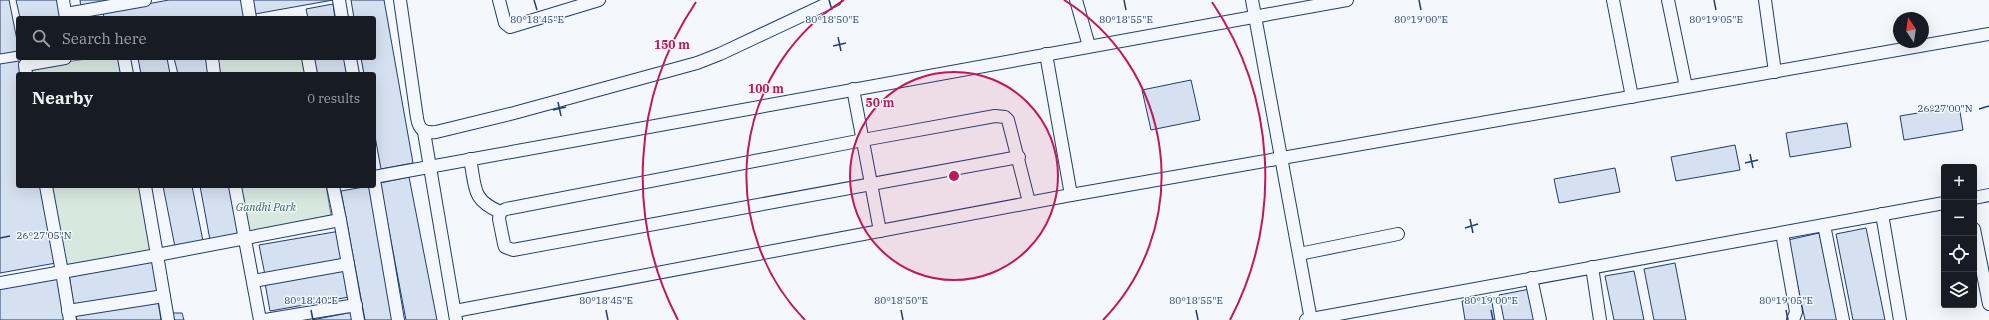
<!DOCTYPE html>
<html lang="en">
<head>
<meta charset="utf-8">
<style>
	body { margin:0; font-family:"IBM Plex Serif",serif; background:#242831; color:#f1f3f6 }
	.controls { position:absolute; right:12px; bottom:12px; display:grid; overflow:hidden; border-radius:4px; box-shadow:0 4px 16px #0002 }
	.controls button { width:36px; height:36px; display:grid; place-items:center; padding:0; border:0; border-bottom:1px solid #363941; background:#171b24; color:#f1f3f6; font:20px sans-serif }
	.compass { position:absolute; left:1893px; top:12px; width:36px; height:36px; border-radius:50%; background:#171b24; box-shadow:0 4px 16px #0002; rotate:347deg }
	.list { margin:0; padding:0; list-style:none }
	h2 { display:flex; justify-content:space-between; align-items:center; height:52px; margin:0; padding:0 16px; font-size:17px }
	h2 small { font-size:13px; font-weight:400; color:#9ea1a6 }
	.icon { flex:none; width:22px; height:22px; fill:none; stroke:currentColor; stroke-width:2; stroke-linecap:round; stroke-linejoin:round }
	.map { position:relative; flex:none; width:1989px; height:320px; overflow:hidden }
	.search { position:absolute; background:#171b24; box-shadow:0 4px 16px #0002; left:16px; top:16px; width:360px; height:44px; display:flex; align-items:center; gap:10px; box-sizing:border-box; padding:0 14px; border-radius:4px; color:#9ea1a6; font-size:15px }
	.panel { position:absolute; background:#171b24; box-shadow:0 4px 16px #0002; left:16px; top:72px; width:360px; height:116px; border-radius:4px }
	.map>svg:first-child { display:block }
	.green { fill:#d7e8df; stroke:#687fa3 }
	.building { fill:#d5e0f0; stroke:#1d3f73 }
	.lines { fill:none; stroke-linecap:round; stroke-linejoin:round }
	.minor-casing { stroke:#1d3f73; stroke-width:14 }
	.minor { stroke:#f4f7fb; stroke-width:12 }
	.ticks { fill:none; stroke:#1d3f73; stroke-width:1.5 }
	.ring { fill:none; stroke:#c2185b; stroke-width:2 }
	.labels { text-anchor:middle; stroke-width:3; stroke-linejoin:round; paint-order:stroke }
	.park-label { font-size:11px; font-style:italic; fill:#2c6c60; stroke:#f4f7fb }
	.ticks-label { font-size:10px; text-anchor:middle; fill:#1d3f73; stroke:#f4f7fb; stroke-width:3; stroke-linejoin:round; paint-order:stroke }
	.centre { fill:#c2185b; stroke:#f4f7fb; stroke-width:2 }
	.ring-label { font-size:12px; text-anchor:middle; font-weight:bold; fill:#c2185b; stroke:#f4f7fb; stroke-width:3; stroke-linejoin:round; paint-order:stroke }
</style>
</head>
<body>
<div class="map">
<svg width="1989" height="320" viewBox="0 0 1989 320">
	<rect width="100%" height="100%" fill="#f4f7fb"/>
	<g class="green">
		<path d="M92 58H118L121 74H30L29 68Z"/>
		<path d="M216 58H303L305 74H219Z"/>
		<path d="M51 186H140L151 250 66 270Z"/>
		<path d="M239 186H326L331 215 248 233Z"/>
	</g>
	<g class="building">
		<path d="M0 0H9L18 45V51L0 54Z"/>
		<path d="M16 0H59L62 18H20Z"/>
		<path d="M80 0H128L81 8Z"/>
		<path d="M169 0H244L247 17 104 18 103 12Z"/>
		<path d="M253 0H333L255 14Z"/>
		<path d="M351 0H384L413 163 381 169 374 131V74H364L361 58H374V18H354Z"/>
		<path d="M333 4 335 18H308L306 9Z"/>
		<path d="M138 58H167L170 74H141Z"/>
		<path d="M174 58H206L209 74H178Z"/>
		<path d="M314 58H344L347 74H317Z"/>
		<path d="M19 61 21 74H18V186H42L56 263 0 273V64Z"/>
		<path d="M1191 80 1200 120 1151 130 1142 90Z"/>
		<path d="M1959 106 1963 130 1904 140 1900 116Z"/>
		<path d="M1847 123 1851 147 1790 157 1786 133Z"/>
		<path d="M1735 145 1740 170 1676 181 1671 157Z"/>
		<path d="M1615 168 1620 192 1559 203 1554 179Z"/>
		<path d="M409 177 437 320H406L380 183Z"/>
		<path d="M163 186H192L203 241 175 247Z"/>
		<path d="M200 186H231L241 234 210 240Z"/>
		<path d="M369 186 394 320H365L341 191Z"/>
		<path d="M1866 228 1885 320H1853L1836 234Z"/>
		<path d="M340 231 345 260 265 275 259 245Z"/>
		<path d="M1819 233 1838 320H1805L1788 240Z"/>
		<path d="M153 260 159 294 74 308 69 274Z"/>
		<path d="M1675 263 1686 320H1654L1644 269Z"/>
		<path d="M343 268 349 297 270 311 265 283Z"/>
		<path d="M1634 271 1644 320H1614L1605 276Z"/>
		<path d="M60 275 65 320H0V287Z"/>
		<path d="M1530 289 1536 320H1504L1499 295Z"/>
		<path d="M1491 296 1495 320H1465L1462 301Z"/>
		<path d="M158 301 161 320H77L76 315Z"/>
		<path d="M353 312 354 320H312Z"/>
		<path d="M173 313H182L184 320H174Z"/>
	</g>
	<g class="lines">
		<g class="minor-casing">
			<g id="minor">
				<path d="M63 0 66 18"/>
				<path d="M247 0 250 18"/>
				<path d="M339 0 342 18"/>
				<path d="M400 0 417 118C419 130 424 133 436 132L514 113 697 63 720 54 835 0"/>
				<path d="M499 0 505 23 510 27 599 0"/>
				<path d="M1076 0 1089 46"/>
				<path d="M1252 0 1311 320"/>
				<path d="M1613 0 1632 97"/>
				<path d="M1668 0 1686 87"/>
				<path d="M1765 0 1775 72"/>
				<path d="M66 14 145 0"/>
				<path d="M124 58 127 74"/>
				<path d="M212 58 214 74"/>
				<path d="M308 58 311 74"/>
				<path d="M350 58 353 74"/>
				<path d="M26 74 25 65 65 58"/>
				<path d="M853 89 880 231"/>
				<path d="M424 132 456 320"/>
				<path d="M1019 157 513 250 505 247 504 244 499 219 500 212 506 209 863 140 995 116 1005 117 1008 120 1029 202"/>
				<path d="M470 159C476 188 471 199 500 212"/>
				<path d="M374 177 1347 0"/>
				<path d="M374 180 398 320"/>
				<path d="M46 186 62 272 157 255 145 186"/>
				<path d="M235 186 260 320"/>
				<path d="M1071 195 1989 34"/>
				<path d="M1974 198 1989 195"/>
				<path d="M1882 214 1900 320"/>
				<path d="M340 220 358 320"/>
				<path d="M1824 225 1843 320"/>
				<path d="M1974 229 1989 304"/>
				<path d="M1782 233 1796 312 1793 320"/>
				<path d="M1299 254 1398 234"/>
				<path d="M1592 267 1600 320"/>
				<path d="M1531 278 1540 320"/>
				<path d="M253 281 348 264"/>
				<path d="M0 283 62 272 70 320"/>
				<path d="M68 311 164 296"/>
				<path d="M455 311 1071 195 1046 54"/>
				<path d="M168 320 157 255 340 220 333 186"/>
				<path d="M265 320 356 305"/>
				<path d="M1306 320 1944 203"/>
			</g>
		</g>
		<use href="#minor" class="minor"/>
	</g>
	<path class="ticks" d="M534 0 537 10M829 0 832 10M1124 0 1126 10M1419 0 1421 10M1714 0 1716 10M838 37 841 51M833 46 846 43M558 102 561 116M1979 109 1989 106M553 110 566 107M1750 154 1753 168M1745 163 1758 160M1470 219 1473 233M1465 228 1478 224M0 238 10 236M311 310 313 320M606 310 608 320M901 310 903 320M1196 310 1198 320M1491 310 1493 320M1786 310 1788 320"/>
	<circle cx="954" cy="176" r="104" fill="#c2185b" fill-opacity=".12"/>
	<g class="ring">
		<circle cx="954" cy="176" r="104"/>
		<path d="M805 320A207 207 0 0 1 844 0M1064 0A207 207 0 0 1 1103 320"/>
		<path d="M678 320A311 311 0 0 1 696 2M1212 2A311 311 0 0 1 1230 320"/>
	</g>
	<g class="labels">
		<g class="park-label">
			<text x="266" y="211">Gandhi Park</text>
		</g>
	</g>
	<g class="ticks-label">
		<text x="537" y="23">80°18'45"E</text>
		<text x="832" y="23">80°18'50"E</text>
		<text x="1126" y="23">80°18'55"E</text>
		<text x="1421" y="23">80°19'00"E</text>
		<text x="1716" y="23">80°19'05"E</text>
		<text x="1945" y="112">26°27'00"N</text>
		<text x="44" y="239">26°27'05"N</text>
		<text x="311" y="304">80°18'40"E</text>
		<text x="606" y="304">80°18'45"E</text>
		<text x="901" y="304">80°18'50"E</text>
		<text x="1196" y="304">80°18'55"E</text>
		<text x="1491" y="304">80°19'00"E</text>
		<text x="1786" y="304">80°19'05"E</text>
	</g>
	<circle cx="954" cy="176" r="6" class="centre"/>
	<g class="ring-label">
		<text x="672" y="49">150 m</text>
		<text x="766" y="93">100 m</text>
		<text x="880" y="107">50 m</text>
	</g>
</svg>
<div class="controls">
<button>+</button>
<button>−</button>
<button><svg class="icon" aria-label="locate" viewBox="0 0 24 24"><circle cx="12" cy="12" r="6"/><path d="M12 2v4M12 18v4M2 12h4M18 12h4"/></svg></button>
<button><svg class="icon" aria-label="layers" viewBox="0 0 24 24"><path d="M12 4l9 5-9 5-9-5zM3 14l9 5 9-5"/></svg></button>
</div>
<svg class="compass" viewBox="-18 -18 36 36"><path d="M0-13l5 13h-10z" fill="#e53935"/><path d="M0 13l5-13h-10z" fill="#9ea1a6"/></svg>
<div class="search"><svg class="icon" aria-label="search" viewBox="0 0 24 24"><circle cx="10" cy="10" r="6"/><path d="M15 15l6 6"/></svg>Search here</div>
<section class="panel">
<h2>Nearby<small>0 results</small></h2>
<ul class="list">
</ul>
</section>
</div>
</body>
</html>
